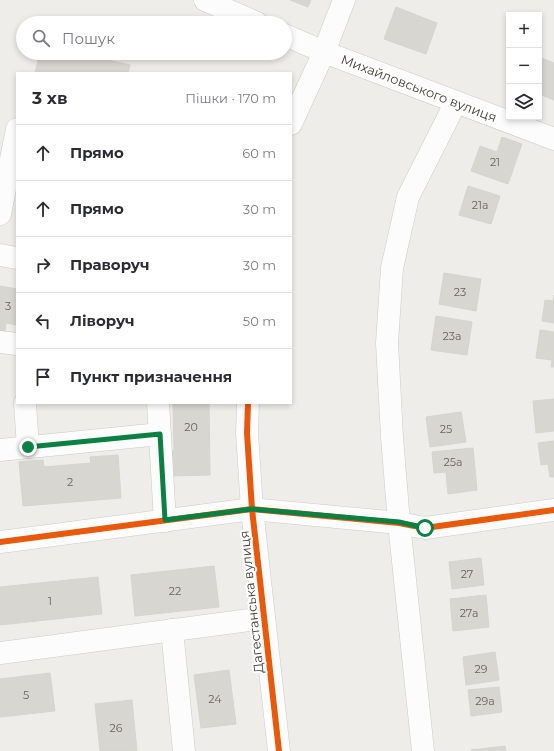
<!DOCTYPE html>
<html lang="uk">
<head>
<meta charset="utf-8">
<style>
	body { margin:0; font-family:Montserrat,sans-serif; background:#f7f7f7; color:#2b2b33 }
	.controls { position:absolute; right:12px; top:12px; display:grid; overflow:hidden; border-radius:0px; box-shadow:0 2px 6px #0003 }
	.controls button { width:36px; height:36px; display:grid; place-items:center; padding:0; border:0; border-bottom:1px solid #e1e1e2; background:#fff; color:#2b2b33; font:20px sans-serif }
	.stop { position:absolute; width:12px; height:12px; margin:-9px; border:3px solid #0b8043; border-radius:50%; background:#fff }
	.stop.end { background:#0b8043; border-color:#fff; box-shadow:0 1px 4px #0008 }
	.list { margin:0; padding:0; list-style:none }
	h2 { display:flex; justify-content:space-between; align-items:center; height:52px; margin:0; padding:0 16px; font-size:17px }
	h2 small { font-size:13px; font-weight:400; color:#7c7c81 }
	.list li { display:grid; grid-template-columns:26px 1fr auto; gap:12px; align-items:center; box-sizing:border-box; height:56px; padding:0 16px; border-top:1px solid #e1e1e2 }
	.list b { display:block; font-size:15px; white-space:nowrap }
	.list em { font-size:13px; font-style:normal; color:#7c7c81 }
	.icon { flex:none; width:22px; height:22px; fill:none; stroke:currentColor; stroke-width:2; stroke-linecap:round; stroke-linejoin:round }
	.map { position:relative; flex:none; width:554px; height:751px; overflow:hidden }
	.search { position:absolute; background:#fff; box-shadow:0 2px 6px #0003; left:16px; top:16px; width:276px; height:44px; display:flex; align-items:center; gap:10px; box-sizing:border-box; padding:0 14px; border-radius:22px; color:#7c7c81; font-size:15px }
	.panel { position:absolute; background:#fff; box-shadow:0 2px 6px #0003; left:16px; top:72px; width:276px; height:332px; border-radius:0px }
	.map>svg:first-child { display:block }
	.building { fill:#d8d6d1; stroke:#d6d4cf }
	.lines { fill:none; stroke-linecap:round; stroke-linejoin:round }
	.minor-casing { stroke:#cccbc6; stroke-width:23 }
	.minor { stroke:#fcfcfc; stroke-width:22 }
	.cycleway-casing { stroke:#fff; stroke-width:8 }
	.cycleway { stroke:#e8590c; stroke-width:6 }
	.route { stroke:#0b8043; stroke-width:5 }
	.labels { text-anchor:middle; stroke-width:4; stroke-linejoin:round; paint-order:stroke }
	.number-label { font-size:11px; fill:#69655e }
	.street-label { font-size:13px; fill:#433e36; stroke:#fff }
</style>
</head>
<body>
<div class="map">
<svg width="554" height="751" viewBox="0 0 554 751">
	<rect width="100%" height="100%" fill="#eeede9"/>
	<g class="building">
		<path d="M290 0H311L308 7Z"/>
		<path d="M396 7 437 23 426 54 384 39Z"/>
		<path d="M40 53H76L130 65 128 73H35Z"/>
		<path d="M539 57 554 63V100L539 94Z"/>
		<path d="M502 137 522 144 508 184 471 171 480 146 497 152Z"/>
		<path d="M468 186 500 196 491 224 459 215Z"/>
		<path d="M444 273 481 279 476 311 439 304Z"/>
		<path d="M0 286 17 289V325L6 323 5 333 0 332Z"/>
		<path d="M554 295V323L542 321 545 300 553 301Z"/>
		<path d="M436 316 472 322 467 355 431 350Z"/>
		<path d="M540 330 554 332V367H551L552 360 536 358Z"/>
		<path d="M554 399V431L536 433 533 401Z"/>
		<path d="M173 403H209L210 475 167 476V451H174Z"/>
		<path d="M461 412 466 442 430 447 426 417Z"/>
		<path d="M554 441V477H550L548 464 541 465 538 443Z"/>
		<path d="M473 448 477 490 448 494 446 472 434 473 432 452Z"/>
		<path d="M118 455 121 498 23 506 19 462 43 460 44 467 91 463 90 457Z"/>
		<path d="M481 558 484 585 452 589 449 562Z"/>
		<path d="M214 566 219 607 135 616 131 575Z"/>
		<path d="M98 577 102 614 0 625V587Z"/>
		<path d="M486 595 489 627 453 631 450 599Z"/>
		<path d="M495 652 499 680 466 685 463 657Z"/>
		<path d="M229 670 236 724 201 728 194 675Z"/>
		<path d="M50 673 55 711 0 717V679Z"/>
		<path d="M499 687 502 712 471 716 468 690Z"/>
		<path d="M132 700 137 751H100L95 704Z"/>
		<path d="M505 746 506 751H471V750Z"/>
	</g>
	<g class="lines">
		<g class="minor-casing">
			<g id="minor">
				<path d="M205 0 257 23"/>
				<path d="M285 35 324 52 554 139"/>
				<path d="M291 124 324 52 344 0"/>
				<path d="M0 214 17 129"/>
				<path d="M0 255 17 258"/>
				<path d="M0 342 17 344"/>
				<path d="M25 403 28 447"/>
				<path d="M158 403 165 521"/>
				<path d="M248 403 247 433 252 509 279 751"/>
				<path d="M0 450 160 434"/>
				<path d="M0 542 252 509 399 523 425 528 554 510"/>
				<path d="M172 630 184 751"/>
				<path d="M0 653 264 618"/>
				<path d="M423 751 399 523 392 437 387 343 392 268 408 197 456 102"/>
			</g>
		</g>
		<use href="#minor" class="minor"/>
		<g class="cycleway-casing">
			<g id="cycleway">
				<path d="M248 403 247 433 252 509 279 751"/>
				<path d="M0 542 252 509 399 523 425 528 554 510"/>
			</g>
		</g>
		<use href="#cycleway" class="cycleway"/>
	</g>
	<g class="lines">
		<path class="route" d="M28 447 160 434 165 520 252 509 399 522 425 528"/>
	</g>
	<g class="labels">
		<g class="number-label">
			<text x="495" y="166">21</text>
			<text x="480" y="209">21а</text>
			<text x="460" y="296">23</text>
			<text x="8" y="310">3</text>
			<text x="452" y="340">23а</text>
			<text x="191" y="431">20</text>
			<text x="446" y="433">25</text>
			<text x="453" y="466">25а</text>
			<text x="70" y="486">2</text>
			<text x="467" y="578">27</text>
			<text x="175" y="595">22</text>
			<text x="50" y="605">1</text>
			<text x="469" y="617">27а</text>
			<text x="481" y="673">29</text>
			<text x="26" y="699">5</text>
			<text x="215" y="703">24</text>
			<text x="485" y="705">29а</text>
			<text x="116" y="732">26</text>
		</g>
		<g class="street-label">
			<text transform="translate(419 88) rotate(21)" y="5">Михайловського вулиця</text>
			<text transform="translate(251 602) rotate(-96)" y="5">Дагестанська вулиця</text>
		</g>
	</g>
</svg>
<div class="controls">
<button>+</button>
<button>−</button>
<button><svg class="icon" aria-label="layers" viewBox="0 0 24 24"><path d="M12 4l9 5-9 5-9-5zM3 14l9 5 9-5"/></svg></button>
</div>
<div class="stop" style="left:425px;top:528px"></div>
<div class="stop end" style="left:28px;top:447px"></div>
<div class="search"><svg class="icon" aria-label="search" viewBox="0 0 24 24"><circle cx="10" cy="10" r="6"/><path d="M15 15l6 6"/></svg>Пошук</div>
<section class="panel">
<h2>3 хв<small>Пішки · 170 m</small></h2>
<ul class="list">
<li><svg class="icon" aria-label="ahead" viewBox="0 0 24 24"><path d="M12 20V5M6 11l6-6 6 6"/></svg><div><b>Прямо</b></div><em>60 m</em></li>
<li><svg class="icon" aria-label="ahead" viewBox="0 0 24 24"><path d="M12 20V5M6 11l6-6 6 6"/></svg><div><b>Прямо</b></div><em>30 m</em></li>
<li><svg class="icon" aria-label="right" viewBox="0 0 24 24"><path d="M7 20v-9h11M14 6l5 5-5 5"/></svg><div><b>Праворуч</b></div><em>30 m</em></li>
<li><svg class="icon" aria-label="left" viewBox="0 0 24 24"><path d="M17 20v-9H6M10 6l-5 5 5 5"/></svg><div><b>Ліворуч</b></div><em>50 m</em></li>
<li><svg class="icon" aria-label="arrive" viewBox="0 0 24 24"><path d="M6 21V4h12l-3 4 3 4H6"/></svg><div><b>Пункт призначення</b></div></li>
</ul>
</section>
</div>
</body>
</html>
